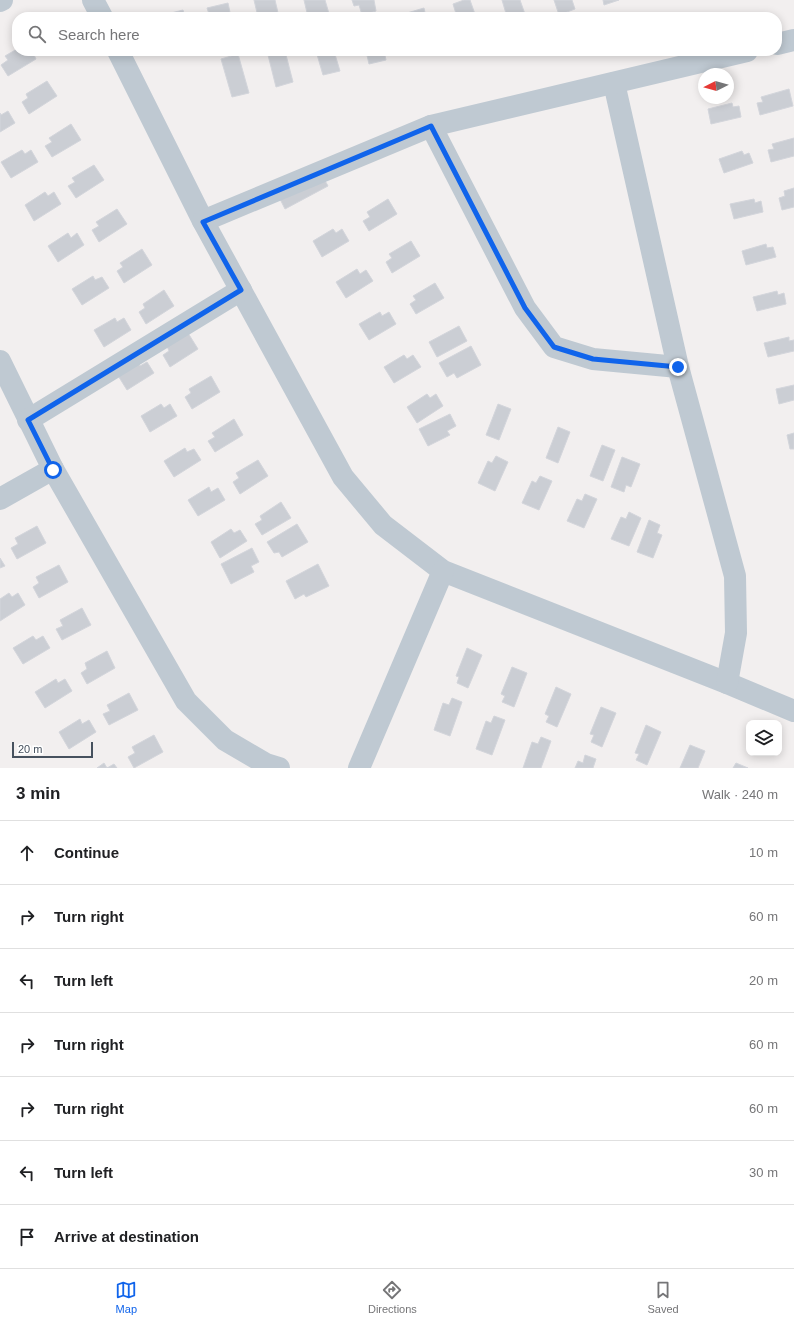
<!DOCTYPE html>
<html lang="en">
<head>
<meta charset="utf-8">
<style>
	body { margin:0; font-family:Helvetica,sans-serif; background:#f2f2f2; color:#202124 }
	.controls { position:absolute; right:12px; bottom:12px; display:grid; overflow:hidden; border-radius:8px; box-shadow:0 2px 10px #0003 }
	.controls button { width:36px; height:36px; display:grid; place-items:center; padding:0; border:0; border-bottom:1px solid #e0e0e0; background:#fff; color:#202124; font:20px sans-serif }
	.compass { position:absolute; left:698px; top:68px; width:36px; height:36px; border-radius:50%; background:#fff; box-shadow:0 2px 10px #0003; rotate:264deg }
	.scale { position:absolute; left:12px; bottom:10px; width:81px; box-sizing:border-box; padding-left:4px; border:2px solid #46515e; border-top:0; font-size:11px; line-height:14px; white-space:nowrap; color:#46515e; -webkit-text-stroke:3px #fff; paint-order:stroke }
	.stop { position:absolute; width:12px; height:12px; margin:-9px; border:3px solid #1064eb; border-radius:50%; background:#fff }
	.stop.end { background:#1064eb; border-color:#fff; box-shadow:0 1px 4px #0008 }
	.list { margin:0; padding:0; list-style:none }
	h2 { display:flex; justify-content:space-between; align-items:center; height:52px; margin:0; padding:0 16px; font-size:17px }
	h2 small { font-size:13px; font-weight:400; color:#757577 }
	.list li { display:grid; grid-template-columns:26px 1fr auto; gap:12px; align-items:center; box-sizing:border-box; height:64px; padding:0 16px; border-top:1px solid #e0e0e0 }
	.list b { display:block; font-size:15px; white-space:nowrap }
	.list em { font-size:13px; font-style:normal; color:#757577 }
	.icon { flex:none; width:22px; height:22px; fill:none; stroke:currentColor; stroke-width:2; stroke-linecap:round; stroke-linejoin:round }
	.map { position:relative; flex:none; width:794px; height:768px; overflow:hidden }
	.search { position:absolute; background:#fff; box-shadow:0 2px 10px #0003; left:12px; right:12px; top:12px; height:44px; display:flex; align-items:center; gap:10px; box-sizing:border-box; padding:0 14px; border-radius:16px; color:#757577; font-size:15px }
	.sheet { height:500px; background:#fff }
	nav { display:flex; justify-content:space-around; align-items:center; box-sizing:border-box; height:56px; border-top:1px solid #e0e0e0; background:#fff; font-size:11px; color:#757577 }
	nav a { display:grid; justify-items:center; gap:2px }
	nav .on { color:#1064eb }
	.map>svg:first-child { display:block }
	.building { fill:#cbced4; stroke:#d3d5db }
	.lines { fill:none; stroke-linecap:round; stroke-linejoin:round }
	.minor { stroke:#bfc9d2; stroke-width:22 }
	.route { stroke:#1064eb; stroke-width:5 }
</style>
</head>
<body>
<div class="map">
<svg width="794" height="768" viewBox="0 0 794 768">
	<rect width="100%" height="100%" fill="#f2efef"/>
	<g class="building">
		<path d="M254 0H275L279 17H258Z"/>
		<path d="M304 0H325L330 17H308Z"/>
		<path d="M352 0H374L376 11 362 15 359 5 354 6Z"/>
		<path d="M464 0H470L476 17H457L453 4Z"/>
		<path d="M502 0H520L526 17H507Z"/>
		<path d="M554 0H572L575 9 559 15Z"/>
		<path d="M603 0H619L604 5Z"/>
		<path d="M228 3 231 17H210L207 8Z"/>
		<path d="M424 8 426 17H408L407 13Z"/>
		<path d="M183 10 185 17H163V15Z"/>
		<path d="M17 49V51H32L36 59 8 76 1 65 8 60 5 56Z"/>
		<path d="M267 51H285L293 82 276 87Z"/>
		<path d="M316 51H334L340 71 323 75Z"/>
		<path d="M366 51H384L386 60 369 64Z"/>
		<path d="M238 54 249 93 232 97 221 59Z"/>
		<path d="M47 81 57 96 29 114 22 102 28 98 26 94Z"/>
		<path d="M789 89 793 106 760 115 757 103 763 102 761 97Z"/>
		<path d="M732 103 733 107 739 106 741 117 711 124 708 109Z"/>
		<path d="M8 111 15 123 0 132V113L1 115Z"/>
		<path d="M71 124 81 140 52 157 45 146 52 142 49 138Z"/>
		<path d="M794 138V156L771 162 768 150 774 149 772 144Z"/>
		<path d="M22 150 25 154 31 150 38 162 11 178 1 162Z"/>
		<path d="M742 151 744 155 749 153 753 163 724 173 719 159Z"/>
		<path d="M94 165 104 180 76 198 68 186 75 182 72 178Z"/>
		<path d="M323 177 328 186 285 209 280 199Z"/>
		<path d="M794 188V207L782 210 779 198 785 196 784 191Z"/>
		<path d="M45 192 48 196 54 192 61 204 34 221 25 205Z"/>
		<path d="M388 199 397 214 369 231 363 221 370 217 367 212Z"/>
		<path d="M754 199 755 203 761 201 763 212 734 219 730 204Z"/>
		<path d="M117 209 127 224 99 242 92 230 99 226 96 222Z"/>
		<path d="M333 229 336 233 342 229 349 241 322 257 313 241Z"/>
		<path d="M68 233 71 238 77 233 84 245 58 262 48 246Z"/>
		<path d="M411 241 420 256 392 273 386 262 392 258 389 254Z"/>
		<path d="M766 244 767 248 773 247 776 257 746 265 742 251Z"/>
		<path d="M142 249 152 265 124 283 117 271 123 267 120 263Z"/>
		<path d="M357 269 360 274 366 270 373 281 346 298 336 282Z"/>
		<path d="M93 276 95 280 102 277 109 288 82 305 72 289Z"/>
		<path d="M435 283 444 298 416 314 410 304 416 300 413 296Z"/>
		<path d="M164 290 174 306 146 324 139 312 145 308 143 304Z"/>
		<path d="M777 291 778 295 784 293 786 304 757 311 753 297Z"/>
		<path d="M380 312 382 316 389 312 396 324 369 340 359 324Z"/>
		<path d="M115 318 117 322 124 318 131 330 104 347 94 330Z"/>
		<path d="M459 326 467 341 437 357 429 342Z"/>
		<path d="M188 333 198 349 170 367 163 355 169 351 167 346Z"/>
		<path d="M789 337V341L794 340V351L768 357 764 343Z"/>
		<path d="M471 346 481 365 457 378 454 373 447 377 439 363Z"/>
		<path d="M404 355 407 359 413 355 421 367 394 383 384 367Z"/>
		<path d="M138 361 140 366 147 362 154 373 127 390 117 374Z"/>
		<path d="M211 376 220 392 192 409 185 397 191 393 189 389Z"/>
		<path d="M794 385V400L779 404 776 389Z"/>
		<path d="M427 394 430 398 436 394 443 406 417 423 407 407Z"/>
		<path d="M161 404 164 408 170 404 177 416 150 432 141 416Z"/>
		<path d="M498 404 511 409 499 440 486 435Z"/>
		<path d="M450 414 456 426 447 431 450 435 428 446 419 429Z"/>
		<path d="M234 419 243 435 215 452 208 441 215 437 212 433Z"/>
		<path d="M558 427 570 432 558 463 546 458Z"/>
		<path d="M794 433V449H790L787 435Z"/>
		<path d="M602 445 615 450 603 481 590 476Z"/>
		<path d="M185 448 187 452 194 449 201 460 174 477 164 461Z"/>
		<path d="M496 456 508 462 495 491 478 483 488 461 492 463Z"/>
		<path d="M622 457 640 464 631 487 626 485 624 492 611 487Z"/>
		<path d="M258 460 268 476 240 494 233 482 239 478 236 473Z"/>
		<path d="M540 476 552 481 539 510 522 503 532 481 536 483Z"/>
		<path d="M209 487 211 492 218 488 225 500 198 516 188 500Z"/>
		<path d="M585 494 597 499 584 528 567 521 577 499 582 501Z"/>
		<path d="M281 502 291 518 262 535 255 524 262 520 260 516Z"/>
		<path d="M629 512 641 518 629 546 611 539 621 517 626 519Z"/>
		<path d="M649 520 660 525 657 533 662 535 653 558 637 552Z"/>
		<path d="M297 524 308 542 282 557 279 552 274 553 267 542Z"/>
		<path d="M37 526 46 543 17 559 11 548 18 544 15 538Z"/>
		<path d="M231 529 234 533 240 530 247 541 220 558 211 542Z"/>
		<path d="M252 548 259 562 251 566 254 572 231 584 221 564Z"/>
		<path d="M0 558 5 566 0 568Z"/>
		<path d="M318 564 329 586 306 597 304 594 295 599 286 581Z"/>
		<path d="M59 565 68 582 39 598 33 587 39 583 36 577Z"/>
		<path d="M9 593 12 597 18 593 25 605 0 621V599Z"/>
		<path d="M82 608 91 625 62 640 56 629 63 626 60 620Z"/>
		<path d="M33 636 36 640 43 636 50 648 23 664 13 648Z"/>
		<path d="M467 648 482 655 468 688 457 683 459 677 456 676Z"/>
		<path d="M107 651 115 668 87 684 81 673 87 669 85 663Z"/>
		<path d="M512 667 527 673 514 707 502 702 505 696 501 694Z"/>
		<path d="M56 679 58 683 65 679 72 691 45 708 35 692Z"/>
		<path d="M556 687 571 694 557 727 546 722 549 716 545 714Z"/>
		<path d="M129 693 138 710 109 725 103 714 110 711 107 705Z"/>
		<path d="M452 698 462 702 450 736 434 730 443 703 449 705Z"/>
		<path d="M601 707 616 713 602 747 591 742 594 735 590 734Z"/>
		<path d="M494 716 505 720 492 755 476 749 486 721 491 723Z"/>
		<path d="M80 719 82 724 89 720 96 732 69 749 59 732Z"/>
		<path d="M646 725 661 732 647 765 636 760 639 754 635 753Z"/>
		<path d="M154 735 163 752 134 768 128 757 135 753 132 747Z"/>
		<path d="M541 737 551 741 541 768H523L532 742 538 744Z"/>
		<path d="M690 745 705 751 698 768H680Z"/>
		<path d="M585 755 596 759 593 768H575L578 761 583 763Z"/>
		<path d="M104 763 107 768 114 764 117 768H97Z"/>
		<path d="M736 763 748 768H733Z"/>
	</g>
	<g class="lines">
		<g class="minor">
			<path d="M93 0 102 17"/>
			<path d="M0 1 2 0"/>
			<path d="M777 44 794 40"/>
			<path d="M118 51 203 221 343 477 383 525 443 571 727 683 794 711"/>
			<path d="M614 83 678 367 735 576 736 633 727 683"/>
			<path d="M431 126 525 308 554 347 593 359 678 367"/>
			<path d="M203 221 431 126 747 51"/>
			<path d="M0 361 53 469 186 701 225 740 266 764 279 768"/>
			<path d="M28 420 241 290"/>
			<path d="M0 499 53 469"/>
			<path d="M359 768 443 571"/>
		</g>
	</g>
	<g class="lines">
		<path class="route" d="M53 470 28 420 241 290 203 222 431 126 525 308 554 347 593 359 678 367"/>
	</g>
</svg>
<div class="controls">
<button><svg class="icon" aria-label="layers" viewBox="0 0 24 24"><path d="M12 4l9 5-9 5-9-5zM3 14l9 5 9-5"/></svg></button>
</div>
<svg class="compass" viewBox="-18 -18 36 36"><path d="M0-13l5 13h-10z" fill="#e53935"/><path d="M0 13l5-13h-10z" fill="#757577"/></svg>
<div class="scale">20 m</div>
<div class="stop" style="left:53px;top:470px"></div>
<div class="stop end" style="left:678px;top:367px"></div>
<div class="search"><svg class="icon" aria-label="search" viewBox="0 0 24 24"><circle cx="10" cy="10" r="6"/><path d="M15 15l6 6"/></svg>Search here</div>
</div>
<section class="sheet">
<h2>3 min<small>Walk · 240 m</small></h2>
<ul class="list">
<li><svg class="icon" aria-label="ahead" viewBox="0 0 24 24"><path d="M12 20V5M6 11l6-6 6 6"/></svg><div><b>Continue</b></div><em>10 m</em></li>
<li><svg class="icon" aria-label="right" viewBox="0 0 24 24"><path d="M7 20v-9h11M14 6l5 5-5 5"/></svg><div><b>Turn right</b></div><em>60 m</em></li>
<li><svg class="icon" aria-label="left" viewBox="0 0 24 24"><path d="M17 20v-9H6M10 6l-5 5 5 5"/></svg><div><b>Turn left</b></div><em>20 m</em></li>
<li><svg class="icon" aria-label="right" viewBox="0 0 24 24"><path d="M7 20v-9h11M14 6l5 5-5 5"/></svg><div><b>Turn right</b></div><em>60 m</em></li>
<li><svg class="icon" aria-label="right" viewBox="0 0 24 24"><path d="M7 20v-9h11M14 6l5 5-5 5"/></svg><div><b>Turn right</b></div><em>60 m</em></li>
<li><svg class="icon" aria-label="left" viewBox="0 0 24 24"><path d="M17 20v-9H6M10 6l-5 5 5 5"/></svg><div><b>Turn left</b></div><em>30 m</em></li>
<li><svg class="icon" aria-label="arrive" viewBox="0 0 24 24"><path d="M6 21V4h12l-3 4 3 4H6"/></svg><div><b>Arrive at destination</b></div></li>
</ul>
</section>
<nav>
<a class="on"><svg class="icon" aria-label="map" viewBox="0 0 24 24"><path d="M3 6l6-2 6 2 6-2v14l-6 2-6-2-6 2zM9 4v14M15 6v14"/></svg>Map</a>
<a><svg class="icon" aria-label="directions" viewBox="0 0 24 24"><path d="M12 3l9 9-9 9-9-9zM9 14v-3h6M13 9l2 2-2 2"/></svg>Directions</a>
<a><svg class="icon" aria-label="saved" viewBox="0 0 24 24"><path d="M7 4h10v16l-5-4-5 4z"/></svg>Saved</a>
</nav>
</body>
</html>
